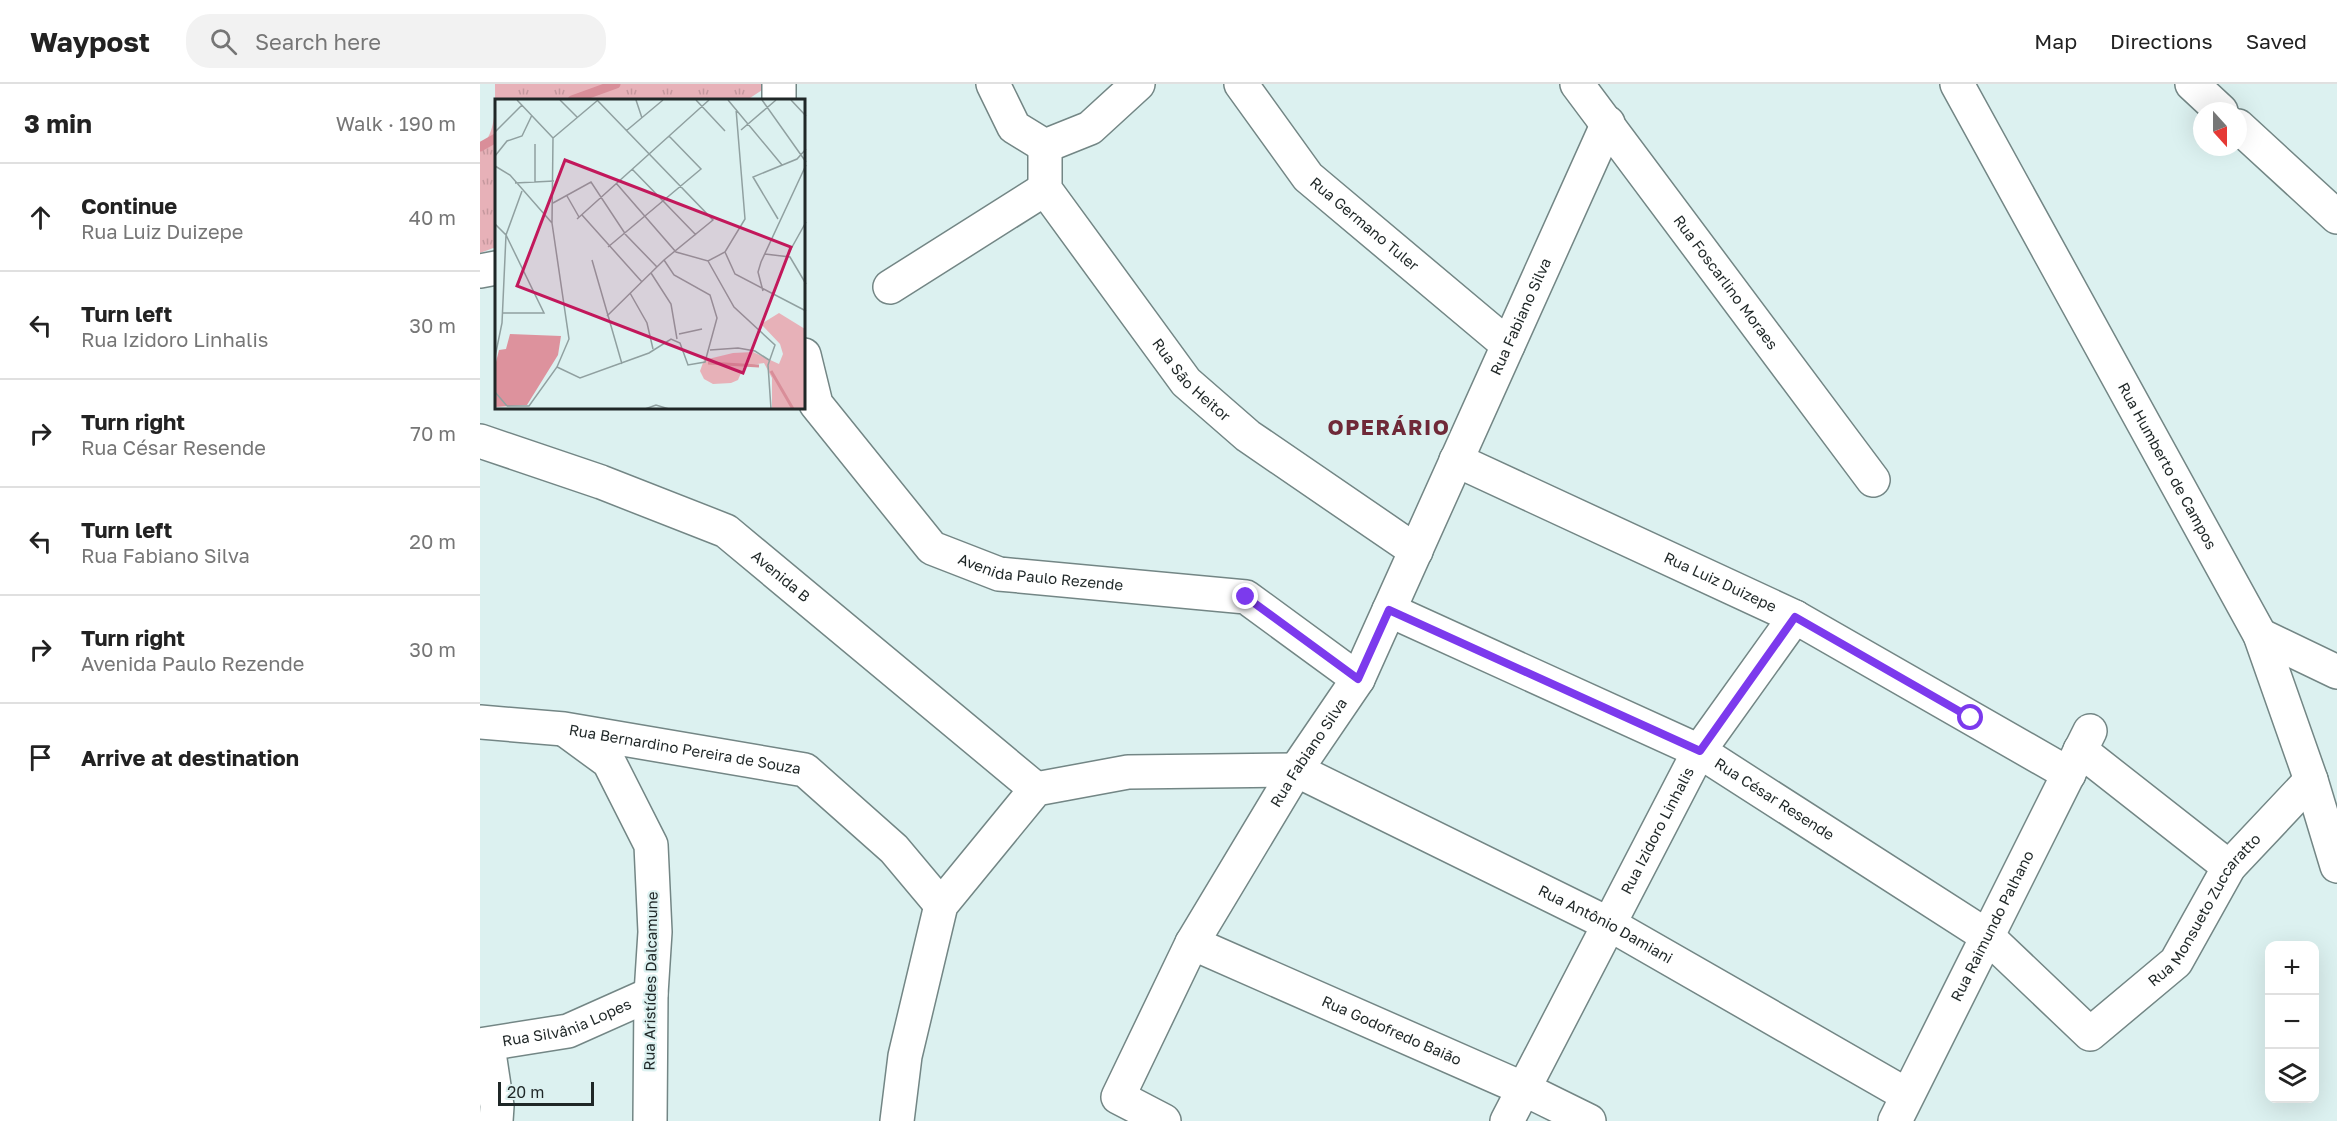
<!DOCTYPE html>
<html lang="en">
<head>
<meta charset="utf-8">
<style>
	body { margin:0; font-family:"Golos Text",sans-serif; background:#f2f2f2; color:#222 }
	.controls { position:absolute; right:18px; bottom:18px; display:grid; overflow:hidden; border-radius:12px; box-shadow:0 6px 24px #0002 }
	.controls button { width:54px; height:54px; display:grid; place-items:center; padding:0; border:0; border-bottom:2px solid #e0e0e0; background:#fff; color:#222; font:30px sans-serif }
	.compass { position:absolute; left:1713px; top:18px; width:54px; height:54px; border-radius:50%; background:#fff; box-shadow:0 6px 24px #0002; rotate:159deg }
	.scale { position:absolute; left:18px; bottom:15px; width:96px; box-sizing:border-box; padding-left:6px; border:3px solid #1f2727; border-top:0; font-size:16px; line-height:21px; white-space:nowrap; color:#1f2727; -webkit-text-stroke:4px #dcf1f0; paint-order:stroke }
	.stop { position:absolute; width:18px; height:18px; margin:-14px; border:4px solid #7c3aed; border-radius:50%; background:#fff }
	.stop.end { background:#7c3aed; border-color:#fff; box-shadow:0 2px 6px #0008 }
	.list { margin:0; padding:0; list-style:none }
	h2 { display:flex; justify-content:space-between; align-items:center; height:78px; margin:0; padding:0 24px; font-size:26px }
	h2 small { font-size:20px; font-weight:400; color:#767676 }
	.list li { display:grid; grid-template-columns:39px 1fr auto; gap:18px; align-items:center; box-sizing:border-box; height:108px; padding:0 24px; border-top:2px solid #e0e0e0 }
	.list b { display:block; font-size:22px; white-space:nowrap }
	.list p { margin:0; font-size:20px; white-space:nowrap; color:#767676 }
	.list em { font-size:20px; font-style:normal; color:#767676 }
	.icon { flex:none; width:33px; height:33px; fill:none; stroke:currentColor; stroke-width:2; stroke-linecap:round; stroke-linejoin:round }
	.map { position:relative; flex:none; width:1857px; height:1037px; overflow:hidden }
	header { display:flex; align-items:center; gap:36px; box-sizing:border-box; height:84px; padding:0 30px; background:#fff; border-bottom:2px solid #e0e0e0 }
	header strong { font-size:28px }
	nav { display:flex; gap:33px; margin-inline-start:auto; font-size:21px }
	.search { width:420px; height:54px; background:#f2f2f2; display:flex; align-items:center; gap:15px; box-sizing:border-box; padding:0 21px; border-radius:24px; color:#767676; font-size:22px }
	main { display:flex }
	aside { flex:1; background:#fff }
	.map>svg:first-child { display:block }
	.grass { fill:url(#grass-tufts) }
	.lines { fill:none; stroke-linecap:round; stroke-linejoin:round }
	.stream { stroke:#d98e99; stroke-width:9 }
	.minor-casing { stroke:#738685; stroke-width:36 }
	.minor { stroke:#fff; stroke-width:33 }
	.route { stroke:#7c3aed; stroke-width:8 }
	.labels { text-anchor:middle; stroke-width:4.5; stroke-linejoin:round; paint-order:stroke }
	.street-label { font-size:15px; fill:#1f2727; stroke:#dcf1f0 }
	.district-label { font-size:21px; font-weight:bold; letter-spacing:1.5px; fill:#6f2938; stroke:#dcf1f0 }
	.inset-river { fill:none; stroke:#d98e99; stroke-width:3 }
	.inset-road { fill:none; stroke:#90a0a0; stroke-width:1.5 }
	.view { fill:#c2185b; fill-opacity:0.15; stroke:#c2185b; stroke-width:3 }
	.inset-edge { fill:none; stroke:#1f2727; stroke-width:3 }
</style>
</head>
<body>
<header>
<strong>Waypost</strong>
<div class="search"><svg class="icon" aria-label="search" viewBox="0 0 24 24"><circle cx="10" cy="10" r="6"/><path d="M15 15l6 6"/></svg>Search here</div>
<nav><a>Map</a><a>Directions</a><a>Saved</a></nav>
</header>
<main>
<aside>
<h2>3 min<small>Walk · 190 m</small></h2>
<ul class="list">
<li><svg class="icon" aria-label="ahead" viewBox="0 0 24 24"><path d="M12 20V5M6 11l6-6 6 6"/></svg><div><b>Continue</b><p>Rua Luiz Duizepe</p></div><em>40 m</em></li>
<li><svg class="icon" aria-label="left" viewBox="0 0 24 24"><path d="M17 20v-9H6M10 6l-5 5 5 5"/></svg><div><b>Turn left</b><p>Rua Izidoro Linhalis</p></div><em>30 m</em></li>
<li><svg class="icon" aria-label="right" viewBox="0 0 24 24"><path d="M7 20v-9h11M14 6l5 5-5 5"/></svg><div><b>Turn right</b><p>Rua César Resende</p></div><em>70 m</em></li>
<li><svg class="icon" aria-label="left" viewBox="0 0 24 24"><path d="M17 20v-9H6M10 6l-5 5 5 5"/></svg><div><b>Turn left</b><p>Rua Fabiano Silva</p></div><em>20 m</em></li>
<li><svg class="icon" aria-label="right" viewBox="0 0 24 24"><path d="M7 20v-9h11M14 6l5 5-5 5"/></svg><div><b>Turn right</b><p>Avenida Paulo Rezende</p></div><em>30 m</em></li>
<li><svg class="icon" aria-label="arrive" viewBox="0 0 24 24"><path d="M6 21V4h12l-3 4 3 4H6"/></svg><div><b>Arrive at destination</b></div></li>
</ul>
</aside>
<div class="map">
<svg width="1857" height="1037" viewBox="0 0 1857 1037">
	<defs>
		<pattern id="grass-tufts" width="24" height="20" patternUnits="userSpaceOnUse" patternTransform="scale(1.5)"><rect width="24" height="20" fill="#e7b1b8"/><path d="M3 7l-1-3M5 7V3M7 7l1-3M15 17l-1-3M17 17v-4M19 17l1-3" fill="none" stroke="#c6989e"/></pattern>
	</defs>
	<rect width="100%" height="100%" fill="#dcf1f0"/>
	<path class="grass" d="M15 0H291L267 16H16V163L0 169V64C17 48 15 22 15 0Z"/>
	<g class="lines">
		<g class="stream">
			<path d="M92 16 136 0"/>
			<path d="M0 63 16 54"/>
		</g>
		<g class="minor-casing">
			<g id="minor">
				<path d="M299 0V16"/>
				<path d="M513 0 534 43 565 62 610 44 658 0"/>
				<path id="s1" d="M761 0 828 93 1028 261"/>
				<path id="s2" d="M1097 0 1393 396"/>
				<path id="s3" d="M1477 0 1780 551 1831 696 1857 782"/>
				<path d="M1712 0 1741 27"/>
				<path d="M1758 42 1857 133"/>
				<path id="s4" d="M565 62V105L706 298 768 352 936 467"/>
				<path d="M0 187 16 184"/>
				<path d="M410 203 565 105"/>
				<path id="s5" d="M324 271 336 320 452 464 519 490 766 513 878 595"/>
				<path id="s6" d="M0 357 121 398 246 447 556 705"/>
				<path id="s7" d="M976 376 1315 533 1589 690"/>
				<path id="s8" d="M909 526 1219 667 1507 852 1610 950 1696 878 1749 783 1831 696"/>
				<path d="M1780 551 1857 588"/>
				<path id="s9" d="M0 638 84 645 325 686 414 765 461 821"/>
				<path d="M88 648 129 678 171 761 175 848 171 910 170 1037"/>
				<path d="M1600 666 1749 783"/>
				<path id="s10" d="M712 859 1044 1005 1109 1037"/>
				<path id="s11" d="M0 961 88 947 171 910"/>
				<path d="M8 962 17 1022 16 1037"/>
				<path id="s12" d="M417 1037 425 972 461 821 556 705 648 688 816 686 1129 840 1427 1011"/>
				<path id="s13" d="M684 1037 638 1013 712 859 816 686 878 595 1128 39"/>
				<path id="s14" d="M1027 1037 1219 667 1315 533"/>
				<path id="s15" d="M1415 1037 1610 647"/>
			</g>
		</g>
		<use href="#minor" class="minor"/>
	</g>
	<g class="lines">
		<path class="route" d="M766 513 878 595 909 526 1220 667 1315 533 1491 634"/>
	</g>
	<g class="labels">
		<g class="street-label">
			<text dy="5" stroke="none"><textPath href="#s1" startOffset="188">Rua Germano Tuler</textPath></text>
			<text dy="5" stroke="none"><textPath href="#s2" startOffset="248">Rua Foscarlino Moraes</textPath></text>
			<text dy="5" stroke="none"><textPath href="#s13" startOffset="932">Rua Fabiano Silva</textPath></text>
			<text dy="5" stroke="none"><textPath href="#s4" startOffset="284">Rua São Heitor</textPath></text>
			<text dy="5" stroke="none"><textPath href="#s3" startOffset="436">Rua Humberto de Campos</textPath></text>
			<text dy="5" stroke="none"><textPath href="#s5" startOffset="348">Avenida Paulo Rezende</textPath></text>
			<text dy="5" stroke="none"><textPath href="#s6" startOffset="333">Avenida B</textPath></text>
			<text dy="5" stroke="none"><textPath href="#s7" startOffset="291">Rua Luiz Duizepe</textPath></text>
			<text dy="5" stroke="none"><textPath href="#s9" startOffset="207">Rua Bernardino Pereira de Souza</textPath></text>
			<text dy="5" stroke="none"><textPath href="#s13" startOffset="446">Rua Fabiano Silva</textPath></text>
			<text dy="5" stroke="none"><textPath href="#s8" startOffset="430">Rua César Resende</textPath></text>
			<text dy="5" stroke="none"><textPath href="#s14" startOffset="327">Rua Izidoro Linhalis</textPath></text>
			<text dy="5" stroke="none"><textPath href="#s8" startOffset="996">Rua Monsueto Zuccaratto</textPath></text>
			<text dy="5" stroke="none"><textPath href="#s12" startOffset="978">Rua Antônio Damiani</textPath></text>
			<text dy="5" stroke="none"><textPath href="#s15" startOffset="218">Rua Raimundo Palhano</textPath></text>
			<text transform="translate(171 897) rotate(-89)" y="5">Rua Aristídes Dalcamune</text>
			<text dy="5" stroke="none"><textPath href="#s11" startOffset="90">Rua Silvânia Lopes</textPath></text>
			<text dy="5" stroke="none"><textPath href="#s10" startOffset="218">Rua Godofredo Baião</textPath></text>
		</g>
		<g class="district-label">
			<text x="909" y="351">OPERÁRIO</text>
		</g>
	</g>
	<g transform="translate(15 15)">
		<rect width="310" height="310" fill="#dcf1f0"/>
		<path d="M284 214 310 230V310H277V279L269 264 249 267 243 281 236 284 218 285 209 280 205 272 209 261 238 254 258 253 284 265 288 255 285 245 266 225Z" fill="#e7b1b8"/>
		<path d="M15 235 66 237 63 256 32 306 0 308V267L4 251 11 250Z" fill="#dd929d"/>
		<path class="inset-river" d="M213 264 264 267M276 272 298 310"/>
		<path class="inset-road" d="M22 1 58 39M65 1 82 18M102 1 218 121 169 161 112 217M141 1 147 19M201 1 230 32M233 1 287 66M267 1 311 63M296 1 311 17M246 31 281 1M131 32 168 1M0 33 27 6M58 39 103 1M40 45V83M0 57 12 42 27 37 37 16M0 67 15 76 57 124M137 70 201 136M20 84 59 82M121 84 181 153 213 162 230 153 250 120 241 10M72 97 84 118M58 104 96 83 131 136 162 168M87 116 147 183M82 120 214 1M283 120 258 78 302 60 311 50M0 125 11 136 49 214H8M113 148 206 70 174 37M230 153 240 175 311 212M270 155 295 158 311 185M292 157 311 123M97 161 127 265M213 162 239 208 280 246 273 266 276 310M156 174 176 205 182 240M268 192 263 173 266 163 311 66M135 194 152 224 158 250M184 235 207 230M215 251 243 249 260 252 274 261M0 258 7 224 11 136 27 92M62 268 85 279 154 254 176 240 185 244 193 266 210 263 222 219 215 196 179 176 169 161M0 293 12 307M12 307H34L62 268 74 240 57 124 58 39M150 310 161 306 174 310"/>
		<path class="view" d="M70 61 296 148 248 274 22 187Z"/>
		<rect width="310" height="310" class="inset-edge"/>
	</g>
</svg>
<div class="controls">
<button>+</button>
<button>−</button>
<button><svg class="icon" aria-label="layers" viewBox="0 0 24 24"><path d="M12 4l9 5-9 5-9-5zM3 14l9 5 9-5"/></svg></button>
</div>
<svg class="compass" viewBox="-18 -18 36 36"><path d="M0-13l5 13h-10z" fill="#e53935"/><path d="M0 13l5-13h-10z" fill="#767676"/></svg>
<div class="scale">20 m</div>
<div class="stop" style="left:1491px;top:634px"></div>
<div class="stop end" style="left:766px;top:513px"></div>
</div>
</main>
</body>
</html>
